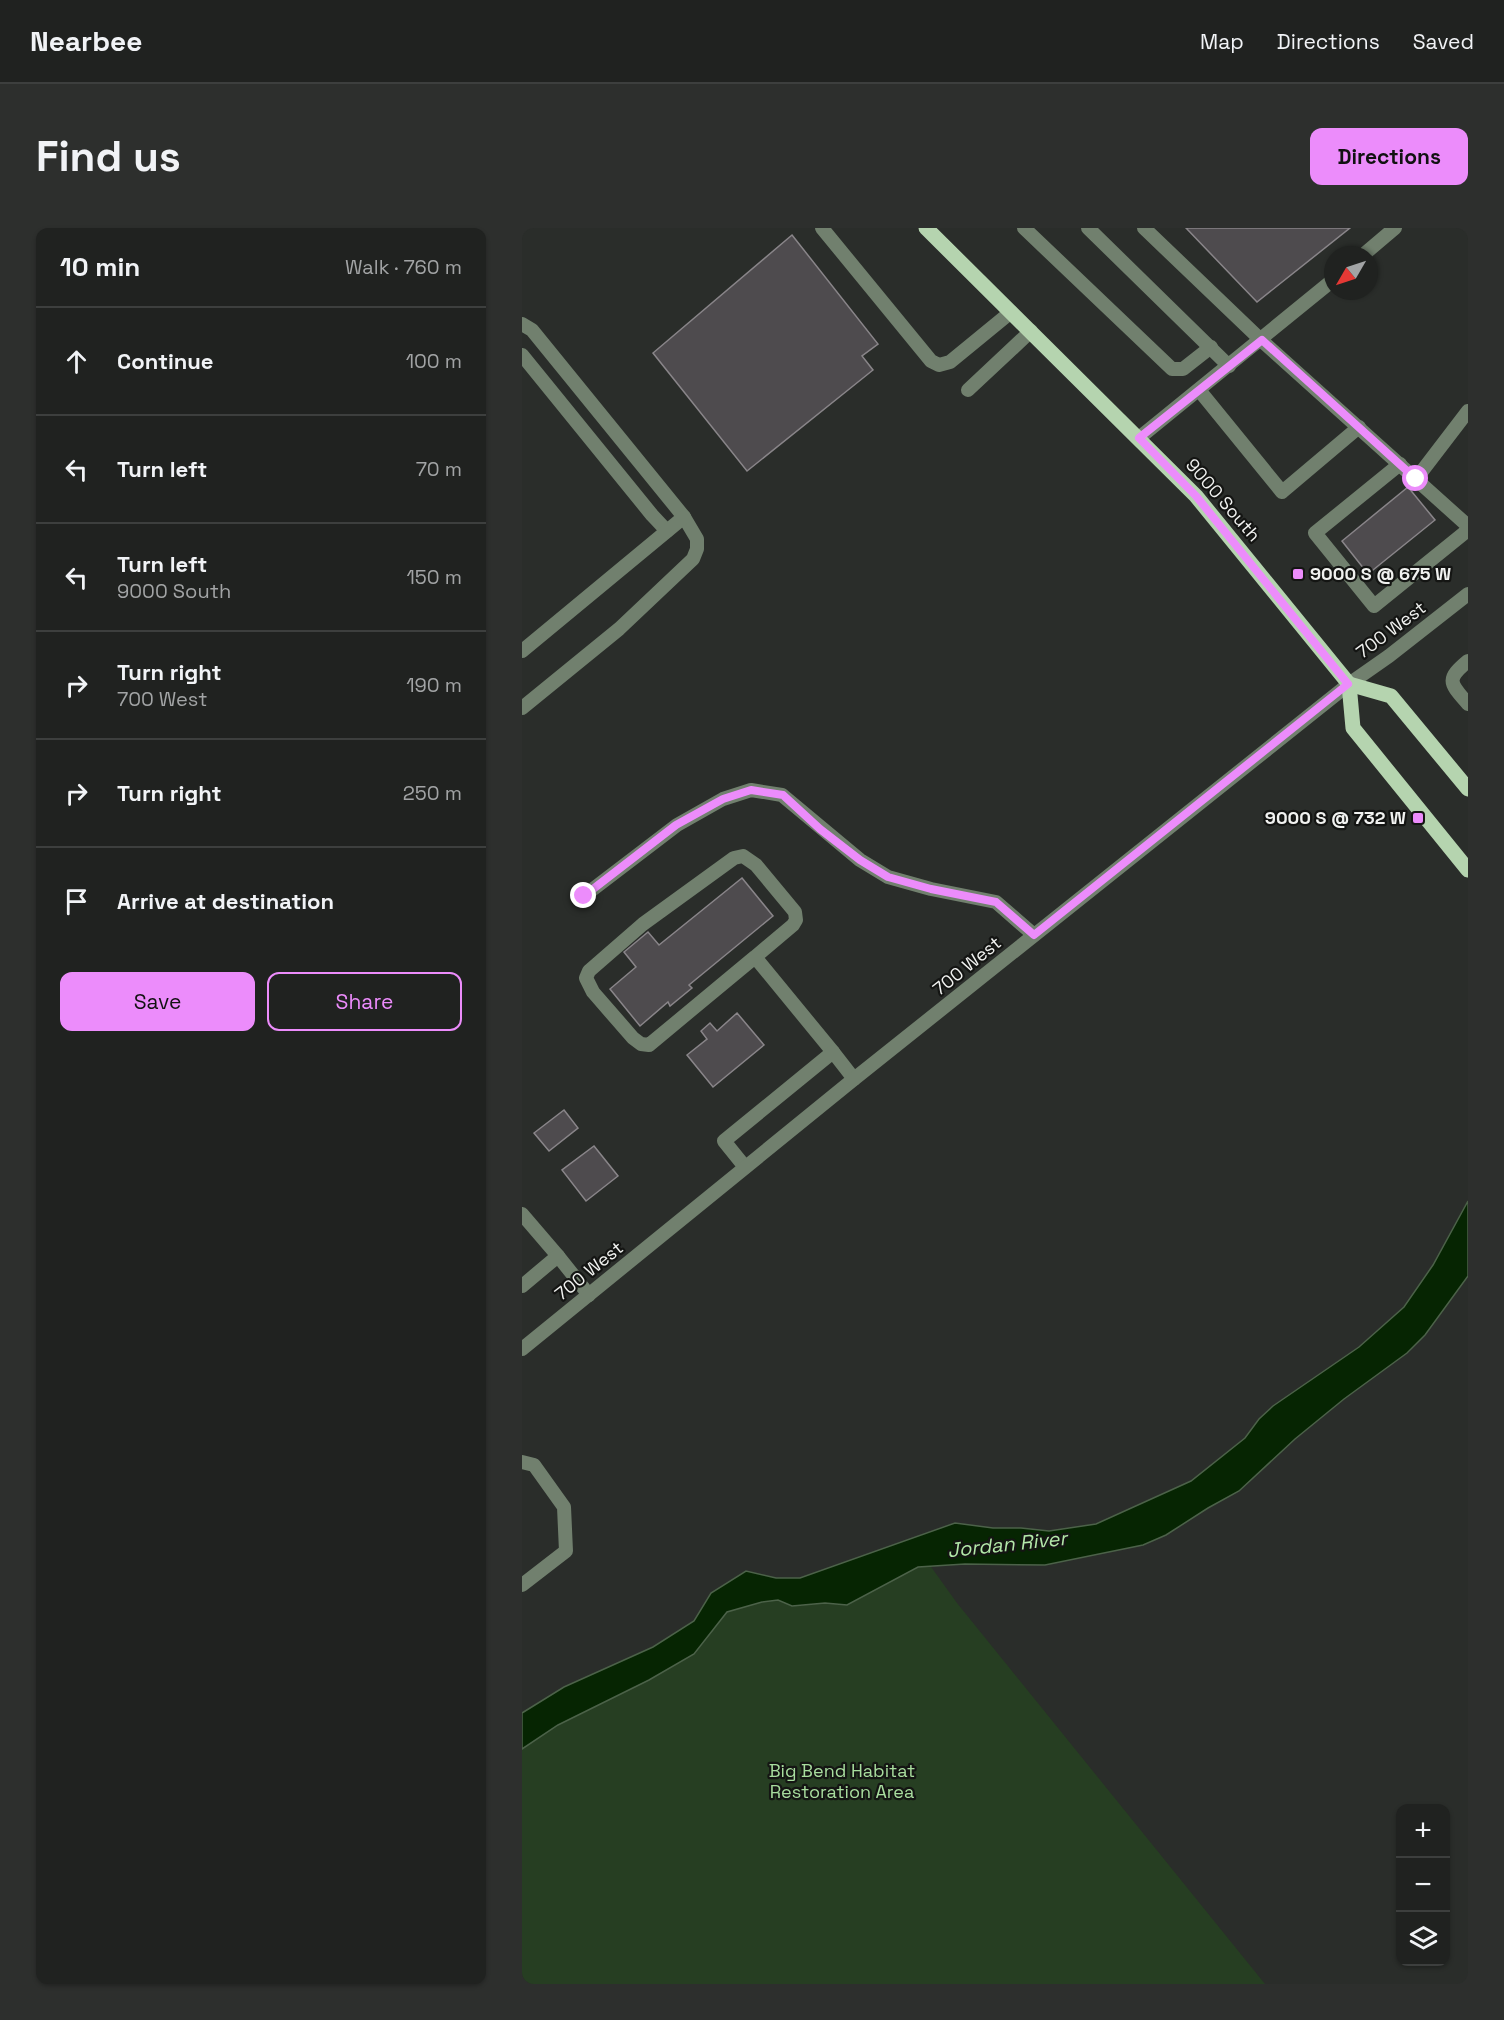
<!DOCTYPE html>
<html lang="en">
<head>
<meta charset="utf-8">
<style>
	body { margin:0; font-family:"Space Grotesk",sans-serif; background:#2d2f2d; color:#f1f3f6 }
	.controls { position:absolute; right:18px; bottom:18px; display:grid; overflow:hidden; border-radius:12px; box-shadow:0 2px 4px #0004 }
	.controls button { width:54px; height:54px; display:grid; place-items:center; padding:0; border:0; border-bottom:2px solid #3d3f3e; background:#202220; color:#f1f3f6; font:30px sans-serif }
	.compass { position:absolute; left:802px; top:18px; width:54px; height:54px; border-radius:50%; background:#202220; box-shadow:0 2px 4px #0004; rotate:231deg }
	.stop { position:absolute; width:18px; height:18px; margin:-14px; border:4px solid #ec8cfb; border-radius:50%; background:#fff }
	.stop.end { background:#ec8cfb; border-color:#fff; box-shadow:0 2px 6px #0008 }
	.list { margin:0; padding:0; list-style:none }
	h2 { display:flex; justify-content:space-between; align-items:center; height:78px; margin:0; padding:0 24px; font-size:26px }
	h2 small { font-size:20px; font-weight:400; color:#a2a4a5 }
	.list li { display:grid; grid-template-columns:39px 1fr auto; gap:18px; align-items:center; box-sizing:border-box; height:108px; padding:0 24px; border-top:2px solid #3d3f3e }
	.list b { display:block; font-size:22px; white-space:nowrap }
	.list p { margin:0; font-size:20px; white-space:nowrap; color:#a2a4a5 }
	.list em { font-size:20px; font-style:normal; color:#a2a4a5 }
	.actions { display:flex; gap:12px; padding:18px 24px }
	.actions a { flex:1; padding:14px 0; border:2px solid #ec8cfb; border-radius:12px; text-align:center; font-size:21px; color:#ec8cfb }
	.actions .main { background:#ec8cfb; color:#111 }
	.icon { flex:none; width:33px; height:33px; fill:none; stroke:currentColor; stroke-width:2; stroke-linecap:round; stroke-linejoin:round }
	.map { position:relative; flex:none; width:946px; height:1756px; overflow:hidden; border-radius:12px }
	header { display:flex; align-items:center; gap:36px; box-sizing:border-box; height:84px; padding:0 30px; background:#202220; border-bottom:2px solid #3d3f3e }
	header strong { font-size:28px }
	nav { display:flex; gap:33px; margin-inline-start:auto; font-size:21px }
	.intro { display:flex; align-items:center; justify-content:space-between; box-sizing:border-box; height:144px; padding:0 36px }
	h1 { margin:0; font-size:42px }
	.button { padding:15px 27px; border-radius:12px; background:#ec8cfb; color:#111; font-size:21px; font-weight:700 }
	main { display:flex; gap:36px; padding:0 36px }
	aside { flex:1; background:#202220; border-radius:12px; box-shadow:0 2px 4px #0004 }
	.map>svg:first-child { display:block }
	.green { fill:#263e22 }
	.water { fill:#062502; stroke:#4c6249; stroke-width:1.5 }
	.building { fill:#4e4b4e; stroke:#898589; stroke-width:1.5 }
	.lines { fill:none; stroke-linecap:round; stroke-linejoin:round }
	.minor { stroke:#71806e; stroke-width:14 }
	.major { stroke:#b5d4af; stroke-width:15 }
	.route { stroke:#ec8cfb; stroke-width:8 }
	.poi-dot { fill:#ec8cfb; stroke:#141513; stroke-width:2 }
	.labels { text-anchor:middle; stroke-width:4.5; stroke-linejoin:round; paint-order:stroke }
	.street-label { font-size:18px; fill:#f1f2f0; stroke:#141513 }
	.poi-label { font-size:18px; font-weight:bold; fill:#f1f2f0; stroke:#141513; text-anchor:start }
	.park-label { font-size:18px; fill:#a8dd9e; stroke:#141513 }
	.water-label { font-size:20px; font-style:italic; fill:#b3e8a9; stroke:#141513 }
</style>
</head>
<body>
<header>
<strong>Nearbee</strong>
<nav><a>Map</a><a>Directions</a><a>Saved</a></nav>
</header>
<div class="intro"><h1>Find us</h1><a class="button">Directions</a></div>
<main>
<aside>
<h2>10 min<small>Walk · 760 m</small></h2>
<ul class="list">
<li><svg class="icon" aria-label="ahead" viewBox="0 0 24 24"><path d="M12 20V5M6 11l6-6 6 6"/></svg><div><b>Continue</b></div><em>100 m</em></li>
<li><svg class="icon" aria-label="left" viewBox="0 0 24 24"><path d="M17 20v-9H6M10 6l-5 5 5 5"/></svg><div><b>Turn left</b></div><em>70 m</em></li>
<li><svg class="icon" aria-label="left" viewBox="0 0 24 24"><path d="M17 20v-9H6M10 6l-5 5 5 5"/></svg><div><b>Turn left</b><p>9000 South</p></div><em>150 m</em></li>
<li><svg class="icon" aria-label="right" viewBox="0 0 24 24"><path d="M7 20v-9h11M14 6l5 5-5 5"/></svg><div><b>Turn right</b><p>700 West</p></div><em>190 m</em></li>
<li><svg class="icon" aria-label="right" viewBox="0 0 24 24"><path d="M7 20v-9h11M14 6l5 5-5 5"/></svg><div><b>Turn right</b></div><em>250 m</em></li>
<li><svg class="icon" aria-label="arrive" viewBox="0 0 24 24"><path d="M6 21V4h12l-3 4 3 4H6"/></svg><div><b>Arrive at destination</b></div></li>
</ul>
<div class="actions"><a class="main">Save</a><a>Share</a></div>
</aside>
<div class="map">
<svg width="946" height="1756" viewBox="0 0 946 1756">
	<rect width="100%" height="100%" fill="#2a2d2a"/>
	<path class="green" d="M402 1329 435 1375 743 1756H0V1511L222 1367Z"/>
	<path class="water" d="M946 973V1048L903 1107 885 1125 822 1171 773 1211 717 1263 686 1280 644 1307 621 1317 523 1337 443 1336 396 1339 325 1377 303 1375 270 1378 256 1372 240 1374 205 1384 172 1426 127 1452 36 1497 0 1521V1485L42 1459 131 1419 172 1393 189 1365 224 1343 254 1350H278L433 1295 471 1300H499L527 1303 574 1296 669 1253 723 1210 737 1191 751 1178 837 1119 882 1079 911 1037Z"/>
	<g class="building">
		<path d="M664 0H828L735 74Z"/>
		<path d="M270 7 356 116 340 128 351 142 225 243 131 125Z"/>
		<path d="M886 259 913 292 846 346 820 313Z"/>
		<path d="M220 650 251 688 167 757 170 760 148 778 146 774 118 798 88 761 114 739 102 724 126 704 137 717Z"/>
		<path d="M215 785 242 817 191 859 165 827 185 811 179 803 188 795 195 803Z"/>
		<path d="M42 882 56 900 27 923 12 905Z"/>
		<path d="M72 918 96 948 64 973 40 942Z"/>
	</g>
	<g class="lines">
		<g class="minor">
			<path d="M300 0 409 133 417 137 428 134 489 84"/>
			<path d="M502 0 650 141H661L689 119"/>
			<path d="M566 0 707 138"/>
			<path d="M622 0 739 112 946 298"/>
			<path d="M841 27 873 0"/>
			<path d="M0 96 10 102 162 289 175 311V321L171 331 97 401 0 480"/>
			<path d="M0 127 130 287 145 303"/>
			<path d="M446 162 509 103"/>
			<path d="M677 162 760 264 837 199"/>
			<path d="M617 210 811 52"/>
			<path d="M878 236 793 305 852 378 946 302"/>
			<path d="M894 251 946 183"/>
			<path d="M0 423 162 289"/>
			<path d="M946 433C923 452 928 455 946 476"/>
			<path d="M62 668 155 597 201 571 229 562 260 567 338 632 366 649 409 661 474 674 512 707"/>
			<path d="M233 729 127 817 119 816 111 810 71 764 64 750 67 743 121 696 212 630 221 628 234 637 273 684 274 692 271 697 233 729 311 824"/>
			<path d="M223 939 202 913 311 824 332 851"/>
			<path d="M0 986 36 1028"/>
			<path d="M0 1058 36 1028 67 1067"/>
			<path d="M0 1121 332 851 827 456 867 428 946 366"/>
			<path d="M0 1234 12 1237 42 1279 44 1323 0 1357"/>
		</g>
		<g class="major">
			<path d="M404 0 674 268 827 456 831 500 946 642"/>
			<path d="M827 456 869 468 946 561"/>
		</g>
	</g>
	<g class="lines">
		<path class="route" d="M62 668 154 597 201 571 229 562 261 567 298 601 338 632 366 649 409 661 474 674 512 707 826 456 674 268 617 210 740 112 894 251"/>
	</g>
	<g class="poi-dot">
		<rect x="770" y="340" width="12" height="12" rx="3"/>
		<rect x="890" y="584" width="12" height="12" rx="3"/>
	</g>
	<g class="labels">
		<g class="street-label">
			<text transform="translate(701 272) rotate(49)" y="6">9000 South</text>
			<text transform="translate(869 402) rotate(-37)" y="6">700 West</text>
			<text transform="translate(445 738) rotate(-39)" y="6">700 West</text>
			<text transform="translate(67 1043) rotate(-39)" y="6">700 West</text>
		</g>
		<g class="poi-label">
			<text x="788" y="352">9000 S @ 675 W</text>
			<text x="884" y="596" text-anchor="end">9000 S @ 732 W</text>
		</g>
		<g class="park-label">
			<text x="320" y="1549">Big Bend Habitat<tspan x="320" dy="21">Restoration Area</tspan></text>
		</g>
		<g class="water-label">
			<text transform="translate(485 1316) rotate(-6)" y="7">Jordan River</text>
		</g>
	</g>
</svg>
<div class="controls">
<button>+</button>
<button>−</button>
<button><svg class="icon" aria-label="layers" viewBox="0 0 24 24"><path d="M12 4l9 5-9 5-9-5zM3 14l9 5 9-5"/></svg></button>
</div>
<svg class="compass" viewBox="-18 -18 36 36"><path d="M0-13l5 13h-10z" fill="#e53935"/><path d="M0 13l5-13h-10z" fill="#a2a4a5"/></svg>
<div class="stop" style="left:894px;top:251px"></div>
<div class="stop end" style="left:62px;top:668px"></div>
</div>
</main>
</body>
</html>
